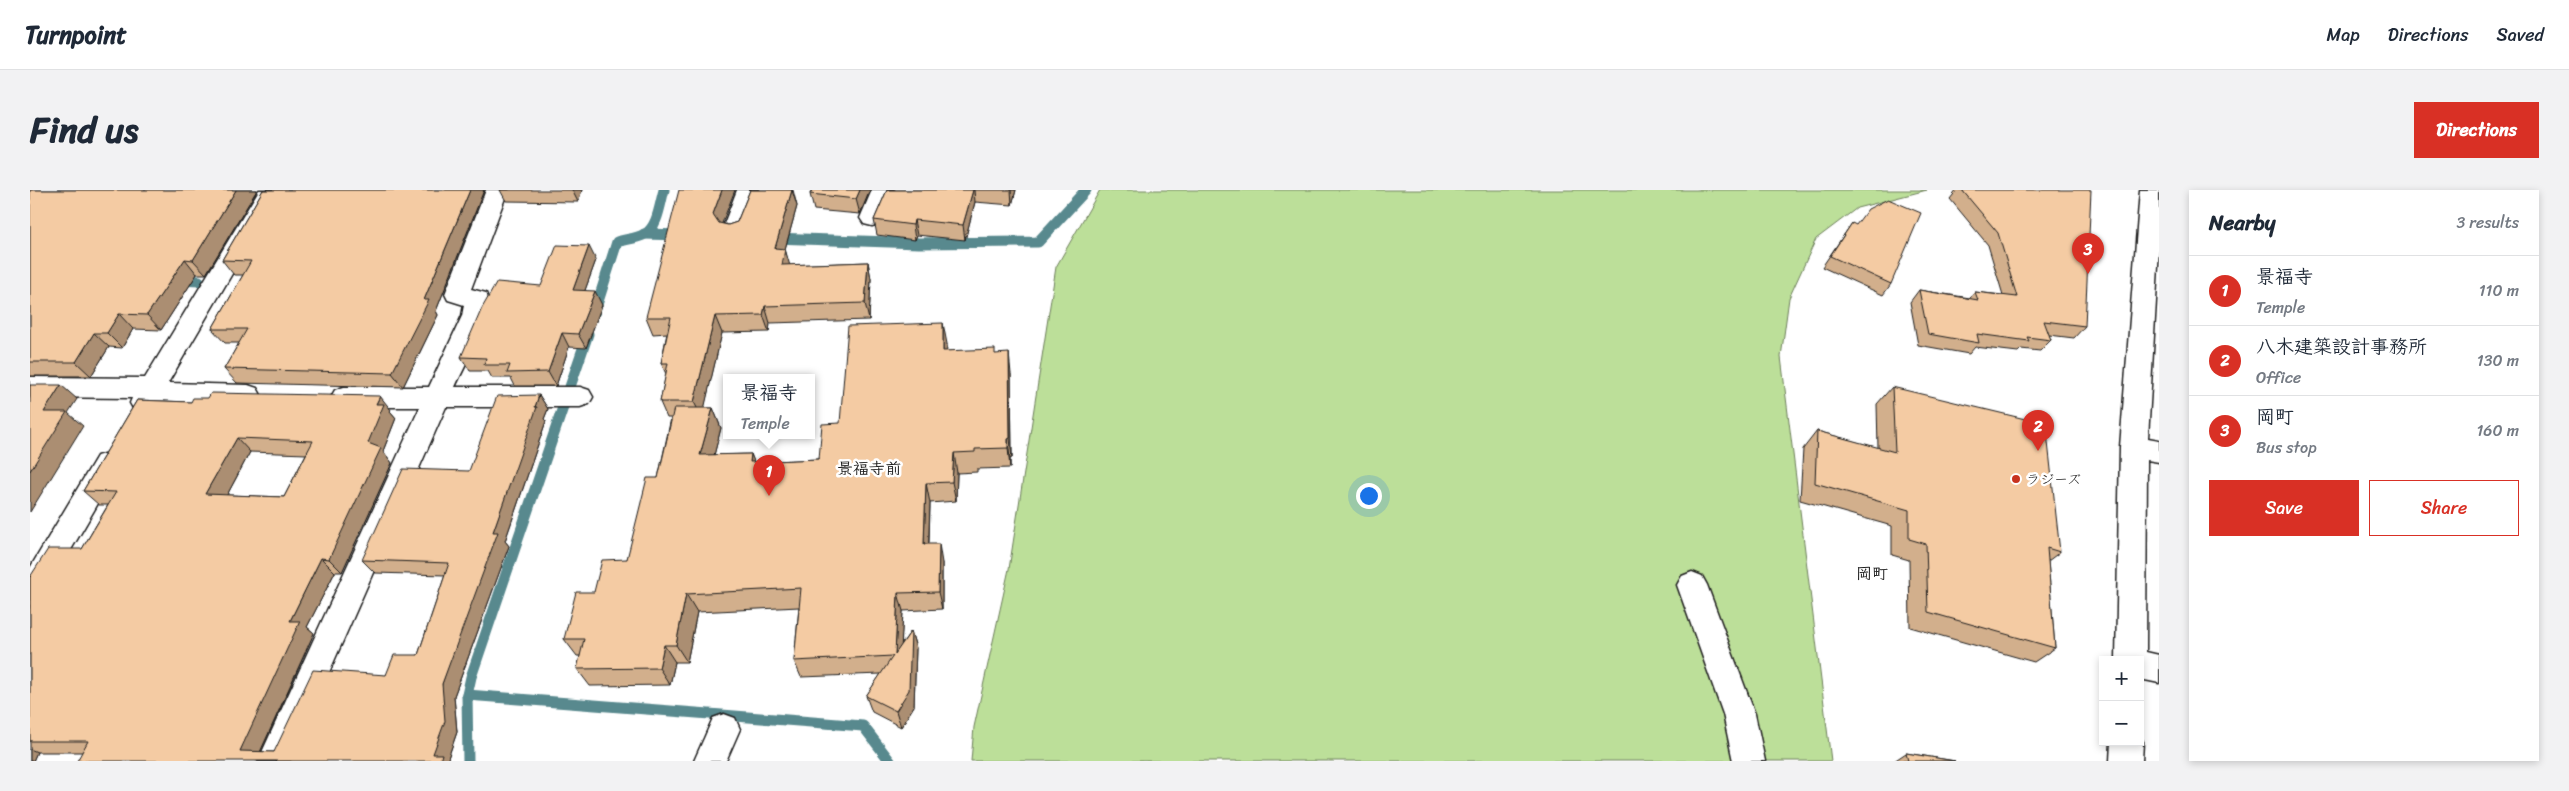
<!DOCTYPE html>
<html lang="en">
<head>
<meta charset="utf-8">
<style>
	body { margin:0; font-family:Sriracha,"Klee One",sans-serif; background:#f2f2f3; color:#1f2937 }
	.controls { position:absolute; right:15px; bottom:15px; display:grid; overflow:hidden; border-radius:0px; box-shadow:0 2px 8px #0003 }
	.controls button { width:45px; height:45px; display:grid; place-items:center; padding:0; border:0; border-bottom:1px solid #e0e1e3; background:#fff; color:#1f2937; font:25px sans-serif }
	.you { position:absolute; left:1338px; top:305px; width:18px; height:18px; margin:-12px; border:4px solid #fff; border-radius:50%; background:#1a73e8; box-shadow:0 0 0 8px #1a73e833 }
	.badge { display:grid; place-items:center; width:32px; height:32px; border-radius:50%; background:#d93025; color:#fff; font-size:16px; font-weight:700 }
	.pin { position:absolute; translate:-50% -41px; filter:drop-shadow(0 1px 2px #0008) }
	.pin::after { content:''; position:absolute; top:26px; width:18px; height:15px; background:inherit; clip-path:polygon(0 0,100% 0,50% 100%) }
	.popup { position:absolute; left:693px; top:184px; width:92px; height:65px; box-sizing:border-box; display:grid; place-content:center; border-radius:0px; background:#fff; filter:drop-shadow(0 1px 4px #0005); font-size:16px; white-space:nowrap; color:#747a83 }
	.popup b { font-size:19px; color:#1f2937 }
	.popup::after { content:''; position:absolute; left:50%; top:100%; margin-left:-10px; border:10px solid transparent; border-top-color:#fff }
	.list { margin:0; padding:0; list-style:none }
	h2 { display:flex; justify-content:space-between; align-items:center; height:65px; margin:0; padding:0 20px; font-size:21px }
	h2 small { font-size:16px; font-weight:400; color:#747a83 }
	.list li { display:grid; grid-template-columns:32px 1fr auto; gap:15px; align-items:center; box-sizing:border-box; height:70px; padding:0 20px; border-top:1px solid #e0e1e3 }
	.list b { display:block; font-size:19px; white-space:nowrap }
	.list p { margin:0; font-size:16px; white-space:nowrap; color:#747a83 }
	.list em { font-size:16px; font-style:normal; color:#747a83 }
	.actions { display:flex; gap:10px; padding:15px 20px }
	.actions a { flex:1; padding:11px 0; border:1px solid #d93025; border-radius:0px; text-align:center; font-size:18px; color:#d93025 }
	.actions .main { background:#d93025; color:#fff }
	.map { position:relative; flex:none; width:2129px; height:571px; overflow:hidden; border-radius:0px }
	header { display:flex; align-items:center; gap:30px; box-sizing:border-box; height:70px; padding:0 25px; background:#fff; border-bottom:1px solid #e0e1e3 }
	header strong { font-size:24px }
	nav { display:flex; gap:28px; margin-inline-start:auto; font-size:18px }
	.intro { display:flex; align-items:center; justify-content:space-between; box-sizing:border-box; height:120px; padding:0 30px }
	h1 { margin:0; font-size:35px }
	.button { padding:12px 22px; border-radius:0px; background:#d93025; color:#fff; font-size:18px; font-weight:700 }
	main { display:flex; gap:30px; padding:0 30px }
	aside { flex:1; background:#fff; border-radius:0px; box-shadow:0 2px 8px #0003 }
	.map>svg:first-child { display:block }
	.green { fill:#bcdf99; stroke:#6c7e5a }
	.lines { fill:none; stroke-linecap:round; stroke-linejoin:round }
	.stream { stroke:#58898e; stroke-width:11 }
	.minor-casing { stroke:#1c1c1c; stroke-width:3 }
	.minor { fill:#fff; fill-rule:evenodd }
	.wall { fill:#d2af8c; stroke:#1c1c1c; fill-rule:evenodd }
	.shaded-wall { fill:#ab8e72; stroke:#1c1c1c }
	.building { fill:#f4cba3; stroke:#1c1c1c; fill-rule:evenodd }
	.poi-dot { fill:#c8321e; stroke:#fff; stroke-width:2 }
	.labels { text-anchor:middle; stroke-width:5; stroke-linejoin:round; paint-order:stroke }
	.poi-label { font-size:14px; fill:#1c1c1c; stroke:#fff; text-anchor:start }
	.quarter-label { font-size:16px; font-weight:bold; fill:#1c1c1c; stroke:#fff }
</style>
</head>
<body>
<header>
<strong>Turnpoint</strong>
<nav><a>Map</a><a>Directions</a><a>Saved</a></nav>
</header>
<div class="intro"><h1>Find us</h1><a class="button">Directions</a></div>
<main>
<div class="map">
<svg width="2129" height="571" viewBox="0 0 2129 571">
	<rect width="100%" height="100%" fill="#fff"/>
	<filter id="ink" filterUnits="userSpaceOnUse"><feTurbulence type="fractalNoise" baseFrequency=".02" numOctaves="2"/><feDisplacementMap in="SourceGraphic" scale="10" xChannelSelector="R" yChannelSelector="G"/><feConvolveMatrix kernelMatrix="1 2 1 2 8 2 1 2 1" color-interpolation-filters="sRGB"/></filter>
	<g filter="url(#ink)">
		<path class="green" d="M1070 0H1897L1827 18 1786 49 1759 108 1751 167 1801 571H941L944 537 979 379 1026 77Z"/>
		<g class="lines">
			<g class="stream">
				<path d="M614 44 652 45"/>
				<path d="M743 48 889 53 1008 52 1056 0"/>
				<path d="M149 90 169 91"/>
				<path d="M564 124 587 52C596 49 606 49 615 44 628 37 630 13 634 0"/>
				<path d="M437 505 833 536 860 571"/>
				<path d="M438 571 437 505 441 487 558 144"/>
			</g>
			<g class="minor-casing">
				<g id="minor">
					<path d="M229 0H251L138 193 218 195 227 198 231 205 227 212 218 215 138 214 128 211 122 220 113 223 104 220 100 213 102 208 0 207V187L115 188Z"/>
					<path d="M456 0H478L441 99 456 103C466 121 434 177 425 197H550L559 200 563 207 559 214 550 217H416L260 571H228L390 217H314L305 214 301 207 305 200 314 197H399L432 126 434 115 418 110 415 104Z"/>
					<path d="M707 0H729L715 42 711 48 703 50 695 48 691 42Z"/>
					<path d="M842 0H864L850 34 842 36 834 34 830 28Z"/>
					<path d="M2110 0H2129V59L2118 248 2129 250V272L2117 270 2116 462 2129 465V493L2110 489V470H2086L2090 257Z"/>
					<path d="M77 263 87 266 91 274 10 413 0 417V378L67 266Z"/>
					<path d="M1662 382 1672 386 1677 395 1725 524 1735 571H1703L1693 524 1647 395 1652 386Z"/>
					<path d="M694 524 705 528 710 539 696 571H664L683 528Z"/>
					<path d="M2110 546 2113 552 2112 571H2080L2081 552H2110Z"/>
				</g>
			</g>
			<use href="#minor" class="minor"/>
		</g>
		<g class="wall">
			<path d="M0 0H227L176 84H167L131 140 103 139 92 158 79 157 61 186H0Z"/>
			<path d="M233 0H454L406 121 408 125 373 197 207 193 194 179 209 153H195L182 139 213 85H204L192 70Z"/>
			<path d="M470 0H552L548 12 476 11Z"/>
			<path d="M720 0H763L767 16 755 59 759 75 838 72 841 89 839 130 740 133 739 142 692 143 674 218H683L691 238 684 265 721 264 724 272 789 269 810 233 917 154 916 161 965 164 981 184 982 268 980 269V278L947 279V282L927 283 926 311 900 313 899 354 912 373V419L873 421 871 455 881 441 886 458 884 516 871 537 842 522 836 506 851 484 771 487 764 471 769 417 667 422 657 472H645L640 495 560 496 547 479 550 466H547L534 449 564 402 597 369 628 288 641 228H637L630 212 636 184 631 173 637 143 623 144 616 127 692 33 698 35 707 32Z"/>
			<path d="M782 0H840L830 24 784 20 780 4Z"/>
			<path d="M857 0H986L982 15 945 12 935 50 887 45 885 50 847 45 844 30Z"/>
			<path d="M1927 0H1932L2055 136 2044 148 2019 145 2021 150 2010 161 1991 159 1988 162 1945 157 1939 164 1888 155 1880 112 1889 100 1940 108 1945 102 1973 105 1958 55 1920 9Z"/>
			<path d="M1822 33 1861 94 1853 105 1792 77Z"/>
			<path d="M566 70 555 100 572 115 556 158 539 157 526 196H485L481 188H462L458 181H440L431 167Z"/>
			<path d="M1862 197 2030 362 2018 371 2025 458 2004 472 1880 437 1879 370 1862 365V336L1770 310 1773 259 1787 241 1848 258 1847 214Z"/>
			<path d="M509 205 518 219 514 229 516 231 475 351 479 356 424 506 427 542 418 568 52 562H7L3 571H0V387L52 359 78 315H69L53 301 107 210 361 220 360 221 366 228 353 261 362 273 312 382H305L277 437 284 443 231 562H244L356 485 388 465 415 385 345 383 332 370 439 281ZM220 262 276 264 254 307 197 305Z"/>
			<path d="M1876 563 1925 571H1864Z"/>
		</g>
		<g class="shaded-wall">
			<path d="M206 0H227L176 84 163 70Z"/>
			<path d="M440 0H454L406 121 408 125 373 197 362 183 394 110Z"/>
			<path d="M542 0H552L548 12Z"/>
			<path d="M692 0H705L689 41 683 24Z"/>
			<path d="M762 0 767 16 755 59 760 76 757 92 745 58Z"/>
			<path d="M830 0H840L830 24 826 9Z"/>
			<path d="M943 0H944L945 12 935 50 933 35Z"/>
			<path d="M981 0H986L982 15Z"/>
			<path d="M884 30 887 45 885 50 883 35Z"/>
			<path d="M559 56 566 70 550 114 543 100Z"/>
			<path d="M155 69 167 84 131 140 117 125Z"/>
			<path d="M838 72 841 89 839 130 835 113Z"/>
			<path d="M565 101 572 115 556 158 548 144Z"/>
			<path d="M735 116 740 133 739 142 733 125Z"/>
			<path d="M89 124 103 139 92 158 77 143Z"/>
			<path d="M685 126 692 143 672 228 664 212Z"/>
			<path d="M913 133 917 154 916 182 913 161Z"/>
			<path d="M64 143 79 157 61 186 46 172Z"/>
			<path d="M532 143 539 157 526 196 518 182Z"/>
			<path d="M979 163 981 184 982 268 980 248Z"/>
			<path d="M31 195 47 209 38 223 53 236 0 322V281L14 222Z"/>
			<path d="M509 205 518 219 514 229 516 231 475 351 479 356 424 506 427 542 418 568 421 571H410L403 564 412 494Z"/>
			<path d="M350 206 361 220 360 221 366 228 353 261 362 273 312 382 299 369 338 253 346 214Z"/>
			<path d="M683 218 691 238 679 285 670 265Z"/>
			<path d="M207 248 220 262 190 318 175 304Z"/>
			<path d="M978 249 980 269V278L978 258Z"/>
			<path d="M924 263 927 283 926 311 922 292Z"/>
			<path d="M721 264 729 284 720 272Z"/>
			<path d="M896 293 900 313 898 373 894 354Z"/>
			<path d="M909 354 912 373V419L908 402Z"/>
			<path d="M291 368 305 382 277 437 284 443 226 571 210 561 260 431Z"/>
			<path d="M868 403 873 421 870 481 865 464Z"/>
			<path d="M656 404 667 422 657 472 646 455Z"/>
			<path d="M881 441 886 458 884 516 871 537 866 521Z"/>
			<path d="M634 455 645 472 640 495 629 478Z"/>
			<path d="M0 559 7 562 3 571H0Z"/>
		</g>
		<g class="building">
			<path d="M0 0H206L163 70 155 69 117 125 89 124 77 143H64L46 172H0Z"/>
			<path d="M233 0H440L394 110H399L362 183 194 179 217 139H182L221 71 192 70Z"/>
			<path d="M649 0H692L683 24 689 33 698 35 707 32 720 0H762L745 58 755 59 752 75 838 72 835 113 735 116 733 125 685 126 664 212H630L638 173H631L641 127H616Z"/>
			<path d="M782 0H830L826 9 780 4Z"/>
			<path d="M857 0H943L933 35 884 30 883 35 844 30Z"/>
			<path d="M1932 0H2061L2055 136 2014 131 2021 150 1997 147 1999 151 1947 144 1949 153 1898 144 1889 100 1948 110 1945 102 1987 107 1968 43Z"/>
			<path d="M1858 9 1891 23 1861 94 1800 66 1822 33 1826 35 1838 19Z"/>
			<path d="M527 55 559 56 543 100 565 101 548 144 532 143 518 182 477 183 480 175H454L456 168 431 167 452 118 467 92 511 96Z"/>
			<path d="M913 133V161L965 159V164L979 163 980 248 978 249V258L945 259V262L924 263 922 292 896 293 894 354H909L908 402 868 403 865 464 881 441 879 500 866 521 836 506 863 466 764 471 771 398 656 404 646 455H634L629 478 547 479 554 449H534L546 402H564L572 370 597 369 617 288H628L644 218H683L670 265 721 264 720 272 789 269 792 234 810 233 818 136Z"/>
			<path d="M0 195H31L14 222H37L0 281Z"/>
			<path d="M1862 197 2016 234 2030 362 2017 358 2025 458 1898 422 1896 354 1879 349V320L1785 293 1787 241 1865 262Z"/>
			<path d="M181 203 350 206 346 214H354L338 253 351 258 299 369 291 368 260 431H270L210 561 244 562 283 480 356 485 364 465H388L419 373 332 370 373 279 439 281 467 206 509 205 505 217H507L463 342H468L412 494 415 531 403 564H412L410 571H47L58 551H0V387L18 359H52L86 302 53 301 107 210 161 212 163 208H178ZM207 248 283 251 254 307 175 304Z"/>
			<path d="M1876 563 1925 571H1878Z"/>
		</g>
	</g>
	<circle class="poi-dot" cx="1986" cy="289" r="5"/>
	<g class="labels">
		<g class="poi-label">
			<text x="1996" y="294">ラジーズ</text>
		</g>
		<g class="quarter-label">
			<text x="839" y="284">景福寺前</text>
			<text x="1842" y="389">岡町</text>
		</g>
	</g>
</svg>
<div class="controls">
<button>+</button>
<button>−</button>
</div>
<div class="you"></div>
<div class="pin badge" style="left:739px;top:306px">1</div>
<div class="popup"><b>景福寺</b>Temple</div>
<div class="pin badge" style="left:2008px;top:261px">2</div>
<div class="pin badge" style="left:2058px;top:84px">3</div>
</div>
<aside>
<h2>Nearby<small>3 results</small></h2>
<ul class="list">
<li><span class="badge">1</span><div><b>景福寺</b><p>Temple</p></div><em>110 m</em></li>
<li><span class="badge">2</span><div><b>八木建築設計事務所</b><p>Office</p></div><em>130 m</em></li>
<li><span class="badge">3</span><div><b>岡町</b><p>Bus stop</p></div><em>160 m</em></li>
</ul>
<div class="actions"><a class="main">Save</a><a>Share</a></div>
</aside>
</main>
</body>
</html>
